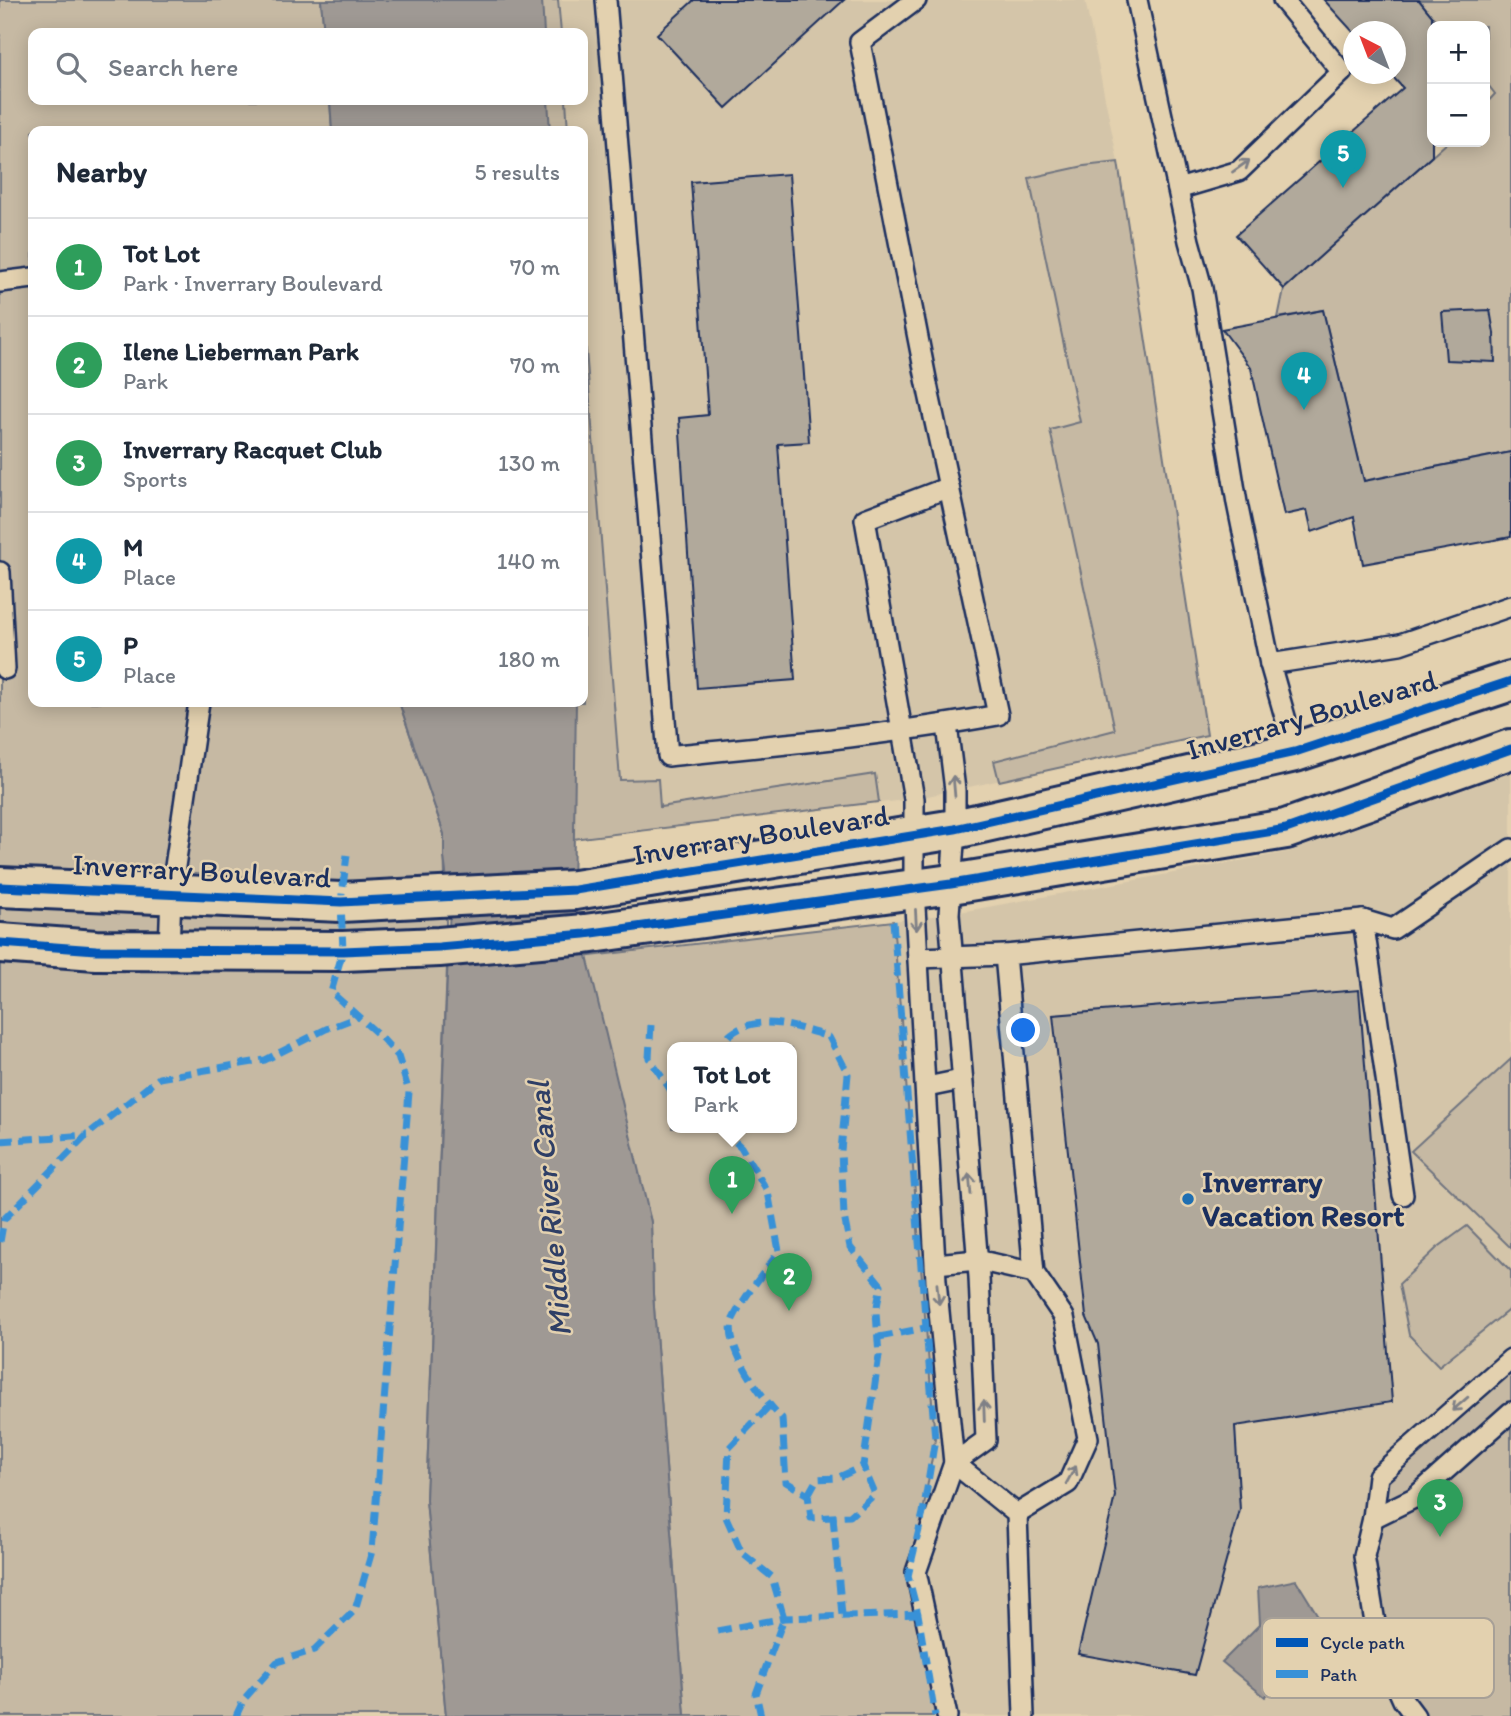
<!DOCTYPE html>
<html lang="en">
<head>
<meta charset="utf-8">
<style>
	body { margin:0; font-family:Itim,sans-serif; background:#f2f2f3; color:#1f2937 }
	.controls { position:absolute; right:21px; top:21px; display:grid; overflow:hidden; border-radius:14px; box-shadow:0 4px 18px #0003 }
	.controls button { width:63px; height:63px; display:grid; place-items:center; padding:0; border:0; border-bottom:2px solid #e0e1e3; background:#fff; color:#1f2937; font:35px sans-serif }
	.compass { position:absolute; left:1343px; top:21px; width:63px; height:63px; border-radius:50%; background:#fff; box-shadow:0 4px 18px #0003; rotate:318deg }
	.you { position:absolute; left:1024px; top:1031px; width:24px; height:24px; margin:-18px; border:5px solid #fff; border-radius:50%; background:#1a73e8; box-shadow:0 0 0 10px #1a73e833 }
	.badge { display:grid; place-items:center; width:46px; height:46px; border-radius:50%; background:#1f6fb2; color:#fff; font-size:23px; font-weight:700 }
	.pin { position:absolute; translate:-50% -58px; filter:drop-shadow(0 2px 4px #0008) }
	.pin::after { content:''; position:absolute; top:37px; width:24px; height:21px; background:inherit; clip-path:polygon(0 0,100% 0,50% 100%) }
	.popup { position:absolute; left:667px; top:1042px; width:130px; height:91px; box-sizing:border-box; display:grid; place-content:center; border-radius:14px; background:#fff; filter:drop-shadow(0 2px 5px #0005); font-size:23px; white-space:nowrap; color:#747a83 }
	.popup b { font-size:26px; color:#1f2937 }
	.popup::after { content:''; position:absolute; left:50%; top:100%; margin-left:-14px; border:14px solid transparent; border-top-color:#fff }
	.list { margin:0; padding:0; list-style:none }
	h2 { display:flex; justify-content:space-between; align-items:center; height:91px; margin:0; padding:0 28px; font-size:30px }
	h2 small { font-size:23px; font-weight:400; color:#747a83 }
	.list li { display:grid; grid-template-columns:46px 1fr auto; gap:21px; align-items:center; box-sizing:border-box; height:98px; padding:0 28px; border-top:2px solid #e0e1e3 }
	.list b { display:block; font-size:26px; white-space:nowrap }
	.list p { margin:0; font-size:23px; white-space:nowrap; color:#747a83 }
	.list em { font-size:23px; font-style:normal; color:#747a83 }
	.icon { flex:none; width:38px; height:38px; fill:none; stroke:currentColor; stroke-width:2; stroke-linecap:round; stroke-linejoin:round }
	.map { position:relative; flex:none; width:1511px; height:1716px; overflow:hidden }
	.search { position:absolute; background:#fff; box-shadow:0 4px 18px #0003; left:28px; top:28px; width:560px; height:77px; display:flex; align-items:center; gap:18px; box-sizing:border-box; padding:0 24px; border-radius:14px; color:#747a83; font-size:26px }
	.panel { position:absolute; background:#fff; box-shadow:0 4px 18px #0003; left:28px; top:126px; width:560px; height:581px; border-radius:14px }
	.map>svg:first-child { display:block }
	.built { fill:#d4c5a9 }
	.green { fill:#c6b9a3; stroke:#707480; stroke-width:2; fill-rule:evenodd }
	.water { fill:#9f9994; stroke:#6a6f7e; stroke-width:2 }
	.building { fill:#b1a99b; stroke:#1b2f5e; stroke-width:2 }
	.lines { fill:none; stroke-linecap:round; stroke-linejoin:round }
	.lane-casing { stroke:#1b2f5e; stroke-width:24 }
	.secondary-casing { stroke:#1b2f5e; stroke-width:44 }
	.lane { stroke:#e3d1af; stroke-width:19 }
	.secondary { stroke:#e3d1af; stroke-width:38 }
	.quiet { stroke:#3891d7; stroke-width:7; stroke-dasharray:14 7; stroke-linecap:butt }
	.cycleway-casing { stroke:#e3d1af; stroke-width:13 }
	.cycleway { stroke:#0057b8; stroke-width:9 }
	.oneway { stroke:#7f8086 }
	.poi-dot { fill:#1f6fb2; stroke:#e3d1af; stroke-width:2.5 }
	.labels { text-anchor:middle; stroke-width:5; stroke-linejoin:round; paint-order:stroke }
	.street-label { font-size:30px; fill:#1b2f5e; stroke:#e3d1af }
	.poi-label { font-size:30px; font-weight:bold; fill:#1b2f5e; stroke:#e3d1af; text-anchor:start }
	.water-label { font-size:32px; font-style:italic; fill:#2f3f66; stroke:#e3d1af }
	.key { fill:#e3d1af; stroke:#a7a097; stroke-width:2 }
	.key-label { font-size:19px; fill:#1b2f5e }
</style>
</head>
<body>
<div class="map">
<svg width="1511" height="1716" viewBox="0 0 1511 1716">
	<rect width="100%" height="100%" fill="#e3d1af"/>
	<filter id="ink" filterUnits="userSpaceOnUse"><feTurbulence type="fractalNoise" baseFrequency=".0143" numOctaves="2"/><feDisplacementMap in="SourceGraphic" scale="14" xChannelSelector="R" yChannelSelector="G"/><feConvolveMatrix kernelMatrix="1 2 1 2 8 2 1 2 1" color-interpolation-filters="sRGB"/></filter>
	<g filter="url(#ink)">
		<g class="built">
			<path d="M542 0H1085L1118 162 1207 735 914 799 573 839 576 702H583V131H550L548 100H583V33H544Z"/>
			<path d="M1511 773V1059L1412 1151 1511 1248V1359L1415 1716H935L918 1614 908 1576 935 1439 893 921 949 914 1288 852Z"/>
		</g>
		<g class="green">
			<path d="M0 0H321L324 33H33V100H330L332 131H33V702H399L444 834 447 967 426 1500 446 1716H0Z"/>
			<path d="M540 0H558L561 33H541Z"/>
			<path d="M1419 0H1511V452L1364 481 1323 310 1278 318 1284 289 1448 142H1485V105L1495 94 1485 81V26H1440Z"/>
			<path d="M544 100H566L568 131H545Z"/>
			<path d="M1118 162 1207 735 999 781 994 761 1115 730 1050 430 1080 422 1029 178 1084 166Z"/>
			<path d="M583 312 620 780 658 779 660 807 875 774 879 802 573 839 567 702H583Z"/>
			<path d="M893 921 935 1439 923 1513 908 1576 918 1614 935 1716H685L653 1294 651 1222 573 958ZM672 1048H792V1128H672Z"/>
			<path d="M1511 1059V1248L1411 1151Z"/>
			<path d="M1467 1226 1511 1271V1308L1439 1366 1409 1335 1399 1284 1437 1248Z"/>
			<path d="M1511 1359V1716H1415L1403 1700 1364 1556 1378 1476Z"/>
		</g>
		<g class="water">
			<path d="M321 0H542L544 33H324Z"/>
			<path d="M330 100H548L550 131H332Z"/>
			<path d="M399 702H576L573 898 651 1222 653 1294 685 1716H446L426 1500 450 903 444 857V834Z"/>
			<path d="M1296 1580 1317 1614 1297 1664 1265 1697 1222 1662 1260 1624 1258 1588Z"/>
		</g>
		<g class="building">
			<path d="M694 0H844L726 108 657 34Z"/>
			<path d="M1324 0H1419L1432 16V156L1284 289 1236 235 1403 88 1390 74H1396V32L1354 33Z"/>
			<path d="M789 174 809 442 778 444 795 680 697 688 679 418 708 415 691 182Z"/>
			<path d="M1323 310 1364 481 1511 452V537L1363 564 1354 517 1312 532 1307 510 1284 515 1251 368 1222 329Z"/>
			<path d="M1490 310 1494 333 1495 362 1446 360 1442 312Z"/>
			<path d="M1359 990 1392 1402 1235 1426 1240 1510 1195 1675 1078 1654 1115 1496 1098 1344 1086 1316 1053 1015Z"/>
		</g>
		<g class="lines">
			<g class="lane-casing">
				<g id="lane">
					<path d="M606 0 668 756C778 745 889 735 998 715L929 394 860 42 916 0"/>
					<path d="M1137 0 1189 241 1202 288 1237 503 1270 664 1400 644 1511 606"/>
					<path d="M1178 189 1239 171 1342 72 1283 0"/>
					<path d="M0 282 33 278"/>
					<path d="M0 572 5 669"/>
					<path d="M1270 664 1295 752"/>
					<path d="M947 725 955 790V829L949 914 979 1277 986 1440 954 1463"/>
					<path d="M1363 920 1393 929 1511 849"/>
					<path d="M169 950 171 894 199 702"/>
					<path d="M918 958 1005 955"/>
					<path d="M927 1087 961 1080"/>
					<path d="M936 1264 977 1260 1034 1273 1064 1317 1088 1438 1068 1483 1017 1514"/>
					<path d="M1034 1273 1005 955 1363 920 1403 1195"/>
					<path d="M954 1463 1017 1514 1024 1716"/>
					<path d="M1373 1518 1414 1498 1511 1412"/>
					<path d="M947 1716 916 1572 954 1463 936 1281 914 889V799L865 519 949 487"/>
					<path d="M1415 1716 1403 1700 1379 1647 1364 1556 1373 1518 1378 1476 1511 1359"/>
				</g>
			</g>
			<g class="secondary-casing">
				<g id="secondary">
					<path d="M0 887 341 902 575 890 955 829 1295 752 1511 681"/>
					<path d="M0 943 96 950 343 951 439 947 585 934 951 884 1286 829 1511 749"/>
				</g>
			</g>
			<use href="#lane" class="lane"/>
			<use href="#secondary" class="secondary"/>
			<g class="quiet">
				<path d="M893 921 935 1439 923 1513 908 1576 918 1614 935 1716"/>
				<path d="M651 1025 649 1058 672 1092"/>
				<path d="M720 1128 741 1147 768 1192 779 1251C765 1272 744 1296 733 1319 722 1344 764 1401 782 1418L786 1482 808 1495 811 1518 850 1516 875 1494 863 1466 879 1356 876 1312 881 1285 850 1247 844 1216 841 1151 848 1074 829 1037C799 1028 759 1012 731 1034 727 1037 724 1044 721 1048"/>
				<path d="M0 1141 87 1135"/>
				<path d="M0 1242 4 1219 87 1135 159 1078 265 1060 326 1029 358 1017"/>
				<path d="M879 1337 925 1328"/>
				<path d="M808 1495 817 1479 837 1478 863 1466"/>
				<path d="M833 1517 842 1615"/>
				<path d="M717 1631 784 1618 918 1614"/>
				<path d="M236 1716 244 1699 277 1662 314 1650 355 1610 372 1551 409 1092 398 1056 380 1036 331 992 343 951 341 902 347 855"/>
				<path d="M761 1716 756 1694 784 1618 772 1577 742 1553 726 1517 729 1448 769 1406"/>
			</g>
			<g class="cycleway-casing">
				<g id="cycleway">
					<path d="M0 887 341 902 575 890 955 829 1295 752 1511 681"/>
					<path d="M0 943 96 950 343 951 439 947 585 934 951 884 1286 829 1511 749"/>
				</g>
			</g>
			<use href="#cycleway" class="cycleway"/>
		</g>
		<defs><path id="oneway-shaft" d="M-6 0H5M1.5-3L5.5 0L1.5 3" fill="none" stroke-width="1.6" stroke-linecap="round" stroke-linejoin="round" transform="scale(1.75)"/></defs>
		<g class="oneway">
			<use href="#oneway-shaft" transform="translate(1241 166) rotate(-35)"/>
			<use href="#oneway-shaft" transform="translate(954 786) rotate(-95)"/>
			<use href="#oneway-shaft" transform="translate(916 920) rotate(87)"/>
			<use href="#oneway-shaft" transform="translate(970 1184) rotate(-95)"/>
			<use href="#oneway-shaft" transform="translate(938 1294) rotate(84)"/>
			<use href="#oneway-shaft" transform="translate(1460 1404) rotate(139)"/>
			<use href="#oneway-shaft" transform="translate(984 1411) rotate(-92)"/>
			<use href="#oneway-shaft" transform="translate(1071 1475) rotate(-61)"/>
		</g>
	</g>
	<circle class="poi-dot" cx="1188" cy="1199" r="7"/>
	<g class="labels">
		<g class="street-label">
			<text transform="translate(1312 715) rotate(-16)" y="10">Inverrary Boulevard</text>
			<text transform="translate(761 835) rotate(-9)" y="10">Inverrary Boulevard</text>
			<text transform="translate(202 871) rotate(3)" y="10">Inverrary Boulevard</text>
		</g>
		<g class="poi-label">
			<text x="1202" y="1192">Inverrary<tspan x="1202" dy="34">Vacation Resort</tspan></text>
		</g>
		<g class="water-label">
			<text transform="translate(549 1209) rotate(-95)" y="11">Middle River Canal</text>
		</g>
	</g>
	<rect x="1262" y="1618" width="232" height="80" rx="10" class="key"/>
	<rect x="1276" y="1638" width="32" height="9" fill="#0057b8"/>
	<rect x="1276" y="1670" width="32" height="8" fill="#3891d7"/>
	<g class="key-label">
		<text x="1320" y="1649">Cycle path</text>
		<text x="1320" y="1681">Path</text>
	</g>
</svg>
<div class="controls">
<button>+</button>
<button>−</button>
</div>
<svg class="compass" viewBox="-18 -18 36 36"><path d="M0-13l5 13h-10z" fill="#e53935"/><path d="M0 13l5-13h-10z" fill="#747a83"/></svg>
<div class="you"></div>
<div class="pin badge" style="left:732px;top:1214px;background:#2e9e5b">1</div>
<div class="popup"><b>Tot Lot</b>Park</div>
<div class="pin badge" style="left:789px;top:1311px;background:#2e9e5b">2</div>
<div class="pin badge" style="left:1440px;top:1537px;background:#2e9e5b">3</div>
<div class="pin badge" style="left:1304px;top:410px;background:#0f9aa8">4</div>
<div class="pin badge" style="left:1343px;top:188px;background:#0f9aa8">5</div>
<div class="search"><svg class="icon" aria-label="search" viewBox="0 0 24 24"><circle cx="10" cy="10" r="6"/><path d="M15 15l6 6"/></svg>Search here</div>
<section class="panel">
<h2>Nearby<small>5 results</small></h2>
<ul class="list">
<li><span class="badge" style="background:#2e9e5b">1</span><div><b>Tot Lot</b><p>Park · Inverrary Boulevard</p></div><em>70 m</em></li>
<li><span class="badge" style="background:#2e9e5b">2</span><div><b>Ilene Lieberman Park</b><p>Park</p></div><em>70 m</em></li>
<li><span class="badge" style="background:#2e9e5b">3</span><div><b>Inverrary Racquet Club</b><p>Sports</p></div><em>130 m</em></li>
<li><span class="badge" style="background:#0f9aa8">4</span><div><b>M</b><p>Place</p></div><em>140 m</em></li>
<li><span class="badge" style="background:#0f9aa8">5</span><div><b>P</b><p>Place</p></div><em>180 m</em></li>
</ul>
</section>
</div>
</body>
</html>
